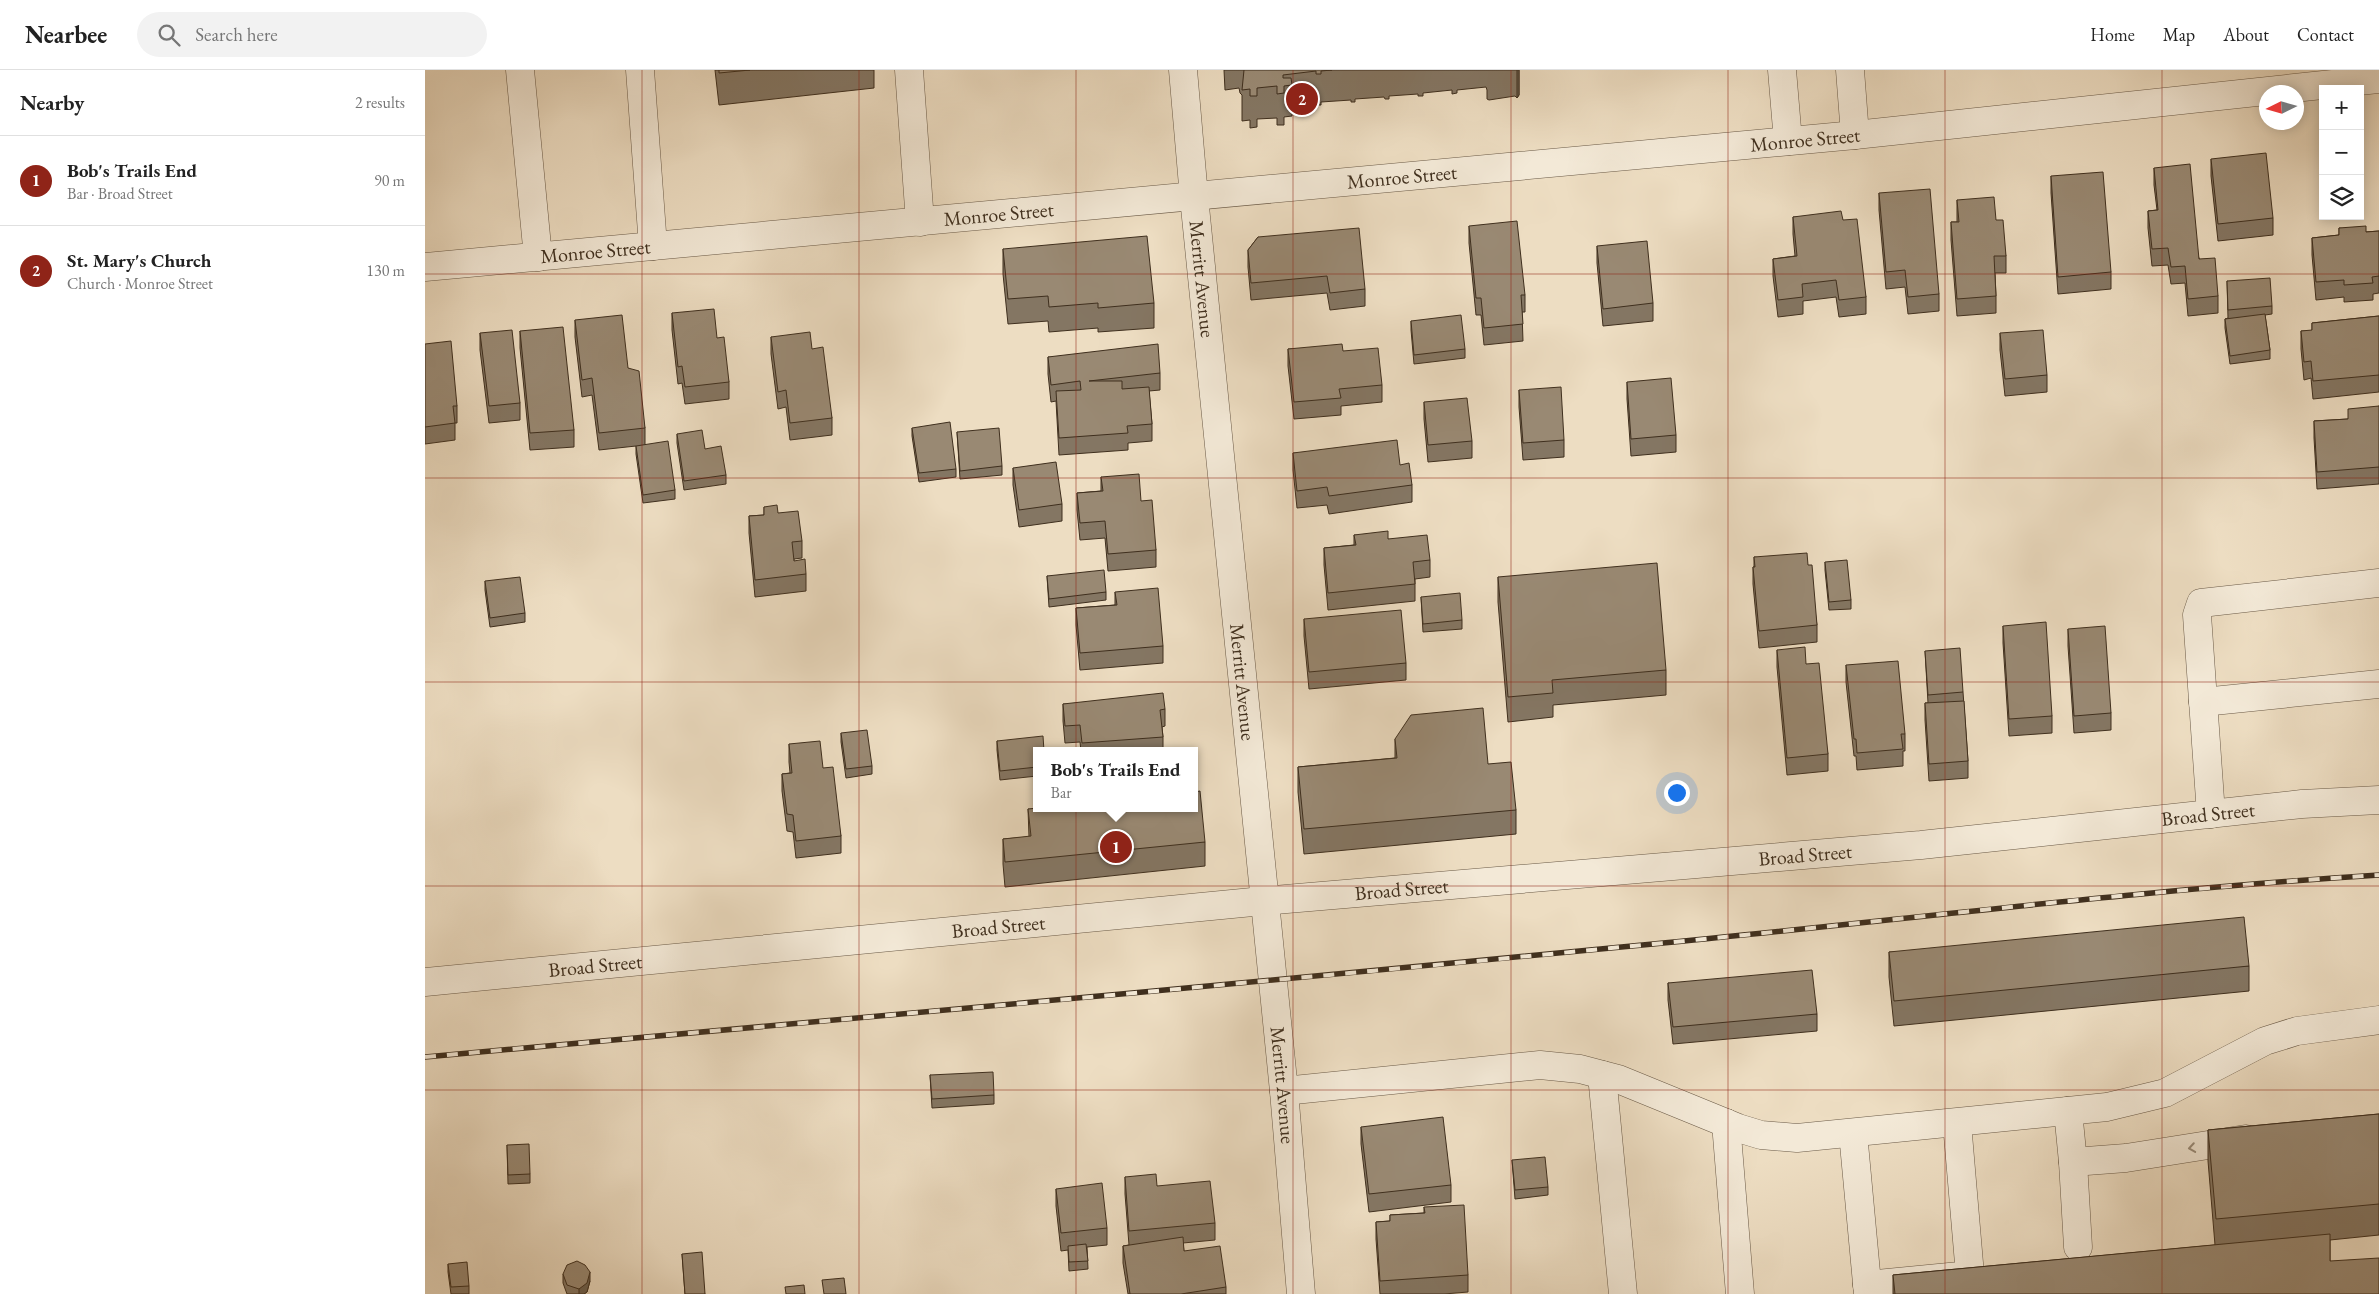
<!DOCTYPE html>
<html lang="en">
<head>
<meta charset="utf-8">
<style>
	body { margin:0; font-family:"EB Garamond",serif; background:#f2f2f2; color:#222 }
	.controls { position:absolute; right:15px; top:15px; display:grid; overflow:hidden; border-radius:0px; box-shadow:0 2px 12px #0003 }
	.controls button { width:45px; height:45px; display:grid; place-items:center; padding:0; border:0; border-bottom:1px solid #e0e0e0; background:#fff; color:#222; font:25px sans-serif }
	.compass { position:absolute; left:1834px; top:15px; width:45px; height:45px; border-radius:50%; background:#fff; box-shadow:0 2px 12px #0003; rotate:265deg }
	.you { position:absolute; left:1251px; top:722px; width:18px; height:18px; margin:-12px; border:4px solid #fff; border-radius:50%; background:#1a73e8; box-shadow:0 0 0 8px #1a73e833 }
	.badge { display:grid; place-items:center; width:32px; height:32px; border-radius:50%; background:#8f2418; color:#fff; font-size:16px; font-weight:700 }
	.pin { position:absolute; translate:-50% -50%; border:2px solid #fff; box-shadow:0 1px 5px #0006 }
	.popup { position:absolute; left:608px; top:677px; width:165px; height:65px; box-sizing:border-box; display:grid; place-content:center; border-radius:0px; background:#fff; filter:drop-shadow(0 1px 4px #0005); font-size:16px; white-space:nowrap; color:#767676 }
	.popup b { font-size:19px; color:#222 }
	.popup::after { content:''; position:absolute; left:50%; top:100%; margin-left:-10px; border:10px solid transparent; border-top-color:#fff }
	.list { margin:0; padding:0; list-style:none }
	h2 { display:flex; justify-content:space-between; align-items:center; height:65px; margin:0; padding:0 20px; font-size:21px }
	h2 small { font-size:16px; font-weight:400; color:#767676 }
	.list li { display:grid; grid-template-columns:32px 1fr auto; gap:15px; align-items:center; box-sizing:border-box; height:90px; padding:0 20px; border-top:1px solid #e0e0e0 }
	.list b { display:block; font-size:19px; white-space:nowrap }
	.list p { margin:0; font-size:16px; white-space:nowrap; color:#767676 }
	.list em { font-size:16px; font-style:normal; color:#767676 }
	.icon { flex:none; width:28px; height:28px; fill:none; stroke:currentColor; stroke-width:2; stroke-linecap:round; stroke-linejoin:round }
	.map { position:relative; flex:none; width:1954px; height:1224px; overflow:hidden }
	header { display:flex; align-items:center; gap:30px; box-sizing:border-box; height:70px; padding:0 25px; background:#fff; border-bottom:1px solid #e0e0e0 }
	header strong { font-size:24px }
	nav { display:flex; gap:28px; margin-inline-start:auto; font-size:18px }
	.search { width:350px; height:45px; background:#f2f2f2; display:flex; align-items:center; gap:12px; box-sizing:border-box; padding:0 18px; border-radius:28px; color:#767676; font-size:19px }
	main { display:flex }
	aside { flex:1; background:#fff }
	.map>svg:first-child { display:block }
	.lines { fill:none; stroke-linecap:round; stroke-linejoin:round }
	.minor-casing { stroke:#6a5a47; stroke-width:29 }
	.minor { stroke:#f3e9d7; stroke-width:28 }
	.rail-casing { stroke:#3f2f1e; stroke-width:5.5 }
	.rail { stroke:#f3e9d7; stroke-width:4; stroke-dasharray:11; stroke-linecap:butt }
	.wall { fill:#847663; stroke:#3f2f1e }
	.shaded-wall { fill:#6b6050; stroke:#3f2f1e }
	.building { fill:#998973; stroke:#3f2f1e }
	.oneway { stroke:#998c7a }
	.grid { fill:none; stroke:#8f2418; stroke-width:1; stroke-opacity:0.55 }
	.labels { text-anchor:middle; stroke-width:4; stroke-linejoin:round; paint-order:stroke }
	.street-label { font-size:20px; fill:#3f2f1e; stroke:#f3e9d7 }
</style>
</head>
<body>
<header>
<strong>Nearbee</strong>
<div class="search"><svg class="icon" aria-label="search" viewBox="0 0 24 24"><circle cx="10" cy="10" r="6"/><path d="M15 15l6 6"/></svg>Search here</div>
<nav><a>Home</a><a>Map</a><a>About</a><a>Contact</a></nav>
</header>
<main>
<aside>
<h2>Nearby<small>2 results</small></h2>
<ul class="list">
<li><span class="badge">1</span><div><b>Bob's Trails End</b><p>Bar · Broad Street</p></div><em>90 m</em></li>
<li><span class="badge">2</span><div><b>St. Mary's Church</b><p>Church · Monroe Street</p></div><em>130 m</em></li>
</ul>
</aside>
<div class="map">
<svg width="1954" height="1224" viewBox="0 0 1954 1224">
	<rect width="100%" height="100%" fill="#edddc2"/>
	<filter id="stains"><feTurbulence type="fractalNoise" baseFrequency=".004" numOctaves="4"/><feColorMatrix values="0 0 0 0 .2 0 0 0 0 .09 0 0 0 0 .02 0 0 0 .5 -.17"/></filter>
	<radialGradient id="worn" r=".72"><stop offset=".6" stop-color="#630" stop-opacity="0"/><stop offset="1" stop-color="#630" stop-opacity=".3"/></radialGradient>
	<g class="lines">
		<g class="minor-casing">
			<g id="minor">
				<path d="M95 0 113 187"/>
				<path d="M215 0 228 176"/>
				<path d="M484 0 495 152"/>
				<path id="s1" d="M758 0 769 127 859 1021 876 1224"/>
				<path d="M1357 0 1363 71"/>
				<path d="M1425 0 1430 65"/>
				<path id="s2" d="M0 197 1430 65 1954 9"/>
				<path d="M1778 632 1954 614"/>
				<path d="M1786 744 1772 545 1776 533 1954 513"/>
				<path id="s3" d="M0 912 838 831 1496 775 1877 734 1954 730"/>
				<path d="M1177 1005 1198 1224"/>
				<path d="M859 1021 1115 995 1155 999 1193 1009 1313 1058 1336 1065 1372 1068 1682 1037 1740 1023 1840 971 1872 961 1954 950"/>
				<path d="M1643 1041 1648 1092 1701 1088 1821 1069"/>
				<path d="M1301 1053 1315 1224"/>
				<path d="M1428 1063 1443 1224"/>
				<path d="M1648 1092 1653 1177"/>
				<path d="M1442 1215 1545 1205 1532 1053"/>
			</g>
		</g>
		<use href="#minor" class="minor"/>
		<g class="rail-casing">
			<path id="rail" d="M0 987C409 950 819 914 1228 874 1470 851 1711 820 1954 805"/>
		</g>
		<use href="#rail" class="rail"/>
	</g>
	<g class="wall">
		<path d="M290 0H449V18L294 35Z"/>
		<path d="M799 0H1094V25L1092 28 1090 26 1064 30 1062 29V20L1061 17 1032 20V23L1027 24V20L998 23V26H993V24L964 26V29H960L959 27 930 29V32H926V30L896 32V35H891V32L867 35V46L859 47V55H852V48L832 49V57L825 58V50L817 51V25L815 23 814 18 800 20Z"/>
		<path d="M1786 89 1848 148V165L1793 171 1786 106Z"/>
		<path d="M1729 98 1793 226V243L1763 246 1760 213 1746 214 1743 195 1727 196 1723 158V141L1732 140 1729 115Z"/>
		<path d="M1626 106 1686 202V219L1633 224 1626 123Z"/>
		<path d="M1454 123 1514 224V241L1483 244 1480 217 1461 219 1454 140Z"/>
		<path d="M1532 130 1571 150 1581 186V203H1570L1571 226V243L1532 246 1526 170V152H1532Z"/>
		<path d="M1368 147 1418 150 1441 227V244L1414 247 1411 227 1378 231V244L1353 247 1348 206V189L1370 186 1368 164Z"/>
		<path d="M1044 156 1100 225V242H1097L1098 271 1059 275 1056 245H1051L1044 173Z"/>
		<path d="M1914 158 1941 162 1954 161V223L1948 224V230L1919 232V227L1891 230 1887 185V168L1914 165Z"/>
		<path d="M833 167 940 219V236L905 240 902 223 826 230 823 197V180Z"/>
		<path d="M1172 176 1228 233V251L1178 256 1172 193Z"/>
		<path d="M578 179 729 233V258L673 262V258L624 262 623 251 583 254 578 204Z"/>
		<path d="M1802 211 1847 236V244L1840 245 1845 280V289L1805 294 1800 258V249L1803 248Z"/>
		<path d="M247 243 292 268 304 312V329L260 334 257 313 253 314 247 260Z"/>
		<path d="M1954 246V322L1888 329 1886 308 1879 310 1876 279V261H1887V253Z"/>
		<path d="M150 250 203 298 220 358V374L250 420V429L218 433 211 384V376L174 380 167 325 157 327 150 267Z"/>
		<path d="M986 251 1040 279V288L989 294 986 260Z"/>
		<path d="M95 261 149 360V377L105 380 95 278Z"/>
		<path d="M55 263 95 333V350L64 353 55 280Z"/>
		<path d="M1575 263 1622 305V322L1580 326 1575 280Z"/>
		<path d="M346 267 387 279 407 348V365L365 370 361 337 353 339 346 284Z"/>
		<path d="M0 274 32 336V353H30V370L0 374Z"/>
		<path d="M863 279 918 281 957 315V332L916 336V345L869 349 863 296Z"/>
		<path d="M623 287 735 303V320L724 321 727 354V371L703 373V380L634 385 631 331 626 332 623 304Z"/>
		<path d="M1202 312 1251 365V382L1206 386 1202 329Z"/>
		<path d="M1094 320 1139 370V387L1098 390 1094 337Z"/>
		<path d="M999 332 1047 371V388L1003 392 999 349Z"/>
		<path d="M1954 336V414L1892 419 1889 368V351L1923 349Z"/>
		<path d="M487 358 531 399V407L494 412 487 366Z"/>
		<path d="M532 362 577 396V405L535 409Z"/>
		<path d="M252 364 280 379 301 405V414L259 420 252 373Z"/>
		<path d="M868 383 975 395 987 415V432L904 444 902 435 872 438 868 400Z"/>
		<path d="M588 398 637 434V451L594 457 588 415Z"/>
		<path d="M676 407 716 431 731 480V497L683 501 680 468 655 470 652 440V423L676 421Z"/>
		<path d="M339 437 353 443 377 471V488L369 489V491L381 504V521L330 527 324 463V446L339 445Z"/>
		<path d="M929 465 963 469 1005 490V507L990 509V531L903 540 899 495V478L929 475Z"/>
		<path d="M1329 487 1383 495 1392 555V572L1334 578 1328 514V497H1329Z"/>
		<path d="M1400 492 1426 530V539L1404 540 1400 500Z"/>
		<path d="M622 506 681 522V530L624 537Z"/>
		<path d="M1073 507 1241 600V625L1128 635V647L1083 652 1073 532Z"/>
		<path d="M60 511 100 543V552L65 557 60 520Z"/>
		<path d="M690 522 738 576V593L655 600 651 555V538L690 535Z"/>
		<path d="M996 527 1037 550V559L998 562Z"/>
		<path d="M879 549 981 593V610L884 619 879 566Z"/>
		<path d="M1578 556 1627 646V663L1584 666 1578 573Z"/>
		<path d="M1643 559 1686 643V660L1649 663 1643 576Z"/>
		<path d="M1352 580 1381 594 1403 684V701L1362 705 1352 597Z"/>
		<path d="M1500 581 1538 622 1543 691V708L1504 711 1500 650V633H1503Z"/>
		<path d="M1421 595 1480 664V681H1478V696L1432 700 1431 686H1429L1421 612Z"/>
		<path d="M638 634 740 639V656L737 657 738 667V681H656L655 672 640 673 638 651Z"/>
		<path d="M416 663 447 696V704L421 708 416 672Z"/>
		<path d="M970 669 1063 694 1091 740V764L879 784 873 722V697L970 688Z"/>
		<path d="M572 671 612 681V706L575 710 572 680Z"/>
		<path d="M364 674 398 698 416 766V783L371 788 368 762 362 761 357 721V704L365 703 364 692Z"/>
		<path d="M603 739 780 772V796L580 817 578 794V769L604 767Z"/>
		<path d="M1464 882 1824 896V921L1469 956 1464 907Z"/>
		<path d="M1243 913 1392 944V961L1248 974 1243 930Z"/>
		<path d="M505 1005 569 1025V1034L507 1038Z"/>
		<path d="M1954 1044V1165L1905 1170V1191L1954 1224H1468V1205L1790 1175 1783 1091V1060Z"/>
		<path d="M936 1057 1026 1115V1132L944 1142 936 1074Z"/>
		<path d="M82 1075 105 1104V1113L83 1114Z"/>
		<path d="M1087 1090 1123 1117V1125L1090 1129Z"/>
		<path d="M700 1107 732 1116 790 1153V1170L758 1173 759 1181 801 1217V1224H703L698 1193V1176L704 1175 700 1124Z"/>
		<path d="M631 1119 682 1158V1175L662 1177 663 1199 644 1201 643 1180 636 1181 631 1136Z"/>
		<path d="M999 1137 1043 1205V1222L1019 1224H955L951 1169V1152L965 1151V1145L999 1143Z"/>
		<path d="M257 1184 280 1224H260Z"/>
		<path d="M23 1194 44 1216V1224H26L23 1202Z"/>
		<path d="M138 1204 165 1211 162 1222 159 1224H142L138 1213Z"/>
	</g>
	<g class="shaded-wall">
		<path d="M1092 0H1094V25L1092 28Z"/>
		<path d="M165 1202V1211L162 1222 159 1224H154V1219Z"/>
	</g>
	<g class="building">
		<path d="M294 0H325L294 3Z"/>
		<path d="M819 0H907L896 1V4H891V1L858 5V8H866L867 15 859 16V23L852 24V16L832 18V26H825V19L817 20Z"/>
		<path d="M1841 83 1848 148 1793 154 1786 89Z"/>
		<path d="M1765 94 1774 189 1790 188 1793 226 1763 229 1760 196 1746 197 1743 178 1727 179 1723 141 1733 140 1729 98Z"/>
		<path d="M1678 102 1686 202 1633 207 1626 106Z"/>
		<path d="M1505 119 1514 224 1483 227 1480 200 1461 202 1454 123Z"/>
		<path d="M1569 127 1571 150H1578L1581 186H1569L1571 226 1532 229 1526 152H1534L1532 130Z"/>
		<path d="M1416 141 1418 150 1432 149 1441 227 1414 230 1411 210 1377 214 1378 227 1353 230 1348 189 1372 186 1368 147Z"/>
		<path d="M1092 151 1100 225H1096L1098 254 1059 258 1056 228H1051L1044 156Z"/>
		<path d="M1941 156V162L1954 161V206L1947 207 1948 213 1919 215V210L1891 212 1887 168 1914 165V158Z"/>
		<path d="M934 158 940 219 905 223 902 206 826 213 823 180 833 167Z"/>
		<path d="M722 166 729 233 673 238V233L624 237 623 226 583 229 578 179Z"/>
		<path d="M1222 171 1228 233 1178 239 1172 176Z"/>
		<path d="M1845 208 1847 236 1803 240 1802 211Z"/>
		<path d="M289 239 292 268 299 267 304 312 260 317 257 296 253 297 247 243Z"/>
		<path d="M1840 244 1845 280 1805 286 1800 249Z"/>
		<path d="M197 245 203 298 214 301 220 358 174 363 167 308 157 310 150 250Z"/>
		<path d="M1036 245 1040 279 989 285 986 251Z"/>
		<path d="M1954 246V305L1888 311 1886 291 1879 292 1876 261 1887 260V253Z"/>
		<path d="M138 257 149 360 105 363 95 261Z"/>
		<path d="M87 260 95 333 64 336 55 263Z"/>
		<path d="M1618 260 1622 305 1580 309 1575 263Z"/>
		<path d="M385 262 387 279 398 277 407 348 365 353 361 320 353 322 346 267Z"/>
		<path d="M26 271 32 336H28L30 353 0 357V274Z"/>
		<path d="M733 274 735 303 664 311H697V319L724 317 727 354 702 356 703 363 634 368 631 321 656 320 655 311 626 315 623 287Z"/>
		<path d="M917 274 918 281 953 278 957 315 914 319 916 328 869 332 863 279Z"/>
		<path d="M1246 308 1251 365 1206 369 1202 312Z"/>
		<path d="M1136 317 1139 370 1098 373 1094 320Z"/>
		<path d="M1042 328 1047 371 1003 375 999 332Z"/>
		<path d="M1954 336V397L1892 402 1889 351 1923 349V339Z"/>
		<path d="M525 352 531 399 494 403 487 358Z"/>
		<path d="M574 358 577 396 535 401 532 362Z"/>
		<path d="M277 360 280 379 296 376 301 405 259 411 252 364Z"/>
		<path d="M972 370 975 395 984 393 987 415 904 426 902 417 872 421 868 383Z"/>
		<path d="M243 371 250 420 218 425 211 376Z"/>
		<path d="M631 392 637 434 594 440 588 398Z"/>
		<path d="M714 404 716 431 727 430 731 480 683 484 680 451 655 453 652 423 678 421 676 407Z"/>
		<path d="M352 435 353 443 373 441 377 471 367 472 369 491 380 489 381 504 330 510 324 446 339 445V437Z"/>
		<path d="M963 461V469L1002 465 1005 490 988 492 990 514 903 523 899 478 931 475 929 465Z"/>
		<path d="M1382 483 1383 495H1387L1392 555 1334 561 1328 497H1330L1329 487Z"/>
		<path d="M1422 490 1426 530 1404 532 1400 492Z"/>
		<path d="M1232 493 1241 600 1127 610 1128 623 1083 627 1073 507Z"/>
		<path d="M679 500 681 522 624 529 622 506Z"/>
		<path d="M95 507 100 543 65 548 60 511Z"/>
		<path d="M733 518 738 576 655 583 651 538 692 535 690 522Z"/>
		<path d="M1035 523 1037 550 998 554 996 527Z"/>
		<path d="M976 540 981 593 884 602 879 549Z"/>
		<path d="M1621 552 1627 646 1584 649 1578 556Z"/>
		<path d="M1680 556 1686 643 1649 646 1643 559Z"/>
		<path d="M1380 577 1381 594 1394 593 1403 684 1362 688 1352 580Z"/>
		<path d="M1535 578 1538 622 1503 625 1500 581Z"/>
		<path d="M1473 591 1480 664H1476L1478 679 1432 683 1431 669H1429L1421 595Z"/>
		<path d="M738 623 740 639 735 640 738 667 657 673 655 655 640 656 638 634Z"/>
		<path d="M1539 631 1543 691 1504 694 1500 633Z"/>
		<path d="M1058 638 1063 694 1086 692 1091 740 879 759 873 697 972 688 970 669 986 645Z"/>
		<path d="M442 660 447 696 421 699 416 663Z"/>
		<path d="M618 666 619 681H612V697L575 701 572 671Z"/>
		<path d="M395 671 398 698 408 697 416 766 371 771 368 745 362 744 357 704 367 703 364 674Z"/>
		<path d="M775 721 780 772 580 792 578 769 606 766 603 739 612 738H770V722Z"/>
		<path d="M1819 847 1824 896 1469 931 1464 882Z"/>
		<path d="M1387 900 1392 944 1248 957 1243 913Z"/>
		<path d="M568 1002 569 1025 507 1029 505 1005Z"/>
		<path d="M1954 1044V1134L1791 1149 1783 1060Z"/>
		<path d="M1018 1047 1026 1115 944 1124 936 1057Z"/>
		<path d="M104 1074 105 1104 83 1105 82 1075Z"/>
		<path d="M1120 1087 1123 1117 1090 1120 1087 1090Z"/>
		<path d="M731 1104 732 1116 785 1111 790 1153 704 1161 700 1107Z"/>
		<path d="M677 1113 682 1158 636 1163 631 1119Z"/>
		<path d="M1039 1135 1043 1205 955 1211 951 1152 965 1151V1145L1000 1143 999 1137Z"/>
		<path d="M1905 1164V1191L1954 1188V1224H1470L1468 1205Z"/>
		<path d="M758 1167 759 1181 795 1176 801 1217 756 1224H705L698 1176Z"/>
		<path d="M661 1174 663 1191 644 1192 643 1176Z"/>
		<path d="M277 1182 280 1224H260L257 1184Z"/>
		<path d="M152 1191 160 1195 165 1202 162 1213 154 1219 142 1215 138 1204 142 1195Z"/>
		<path d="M42 1192 44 1216 26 1217 23 1194Z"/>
		<path d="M419 1208 421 1224H399L397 1210Z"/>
		<path d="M379 1215 380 1224H361L360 1217Z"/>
	</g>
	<defs><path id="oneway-chevron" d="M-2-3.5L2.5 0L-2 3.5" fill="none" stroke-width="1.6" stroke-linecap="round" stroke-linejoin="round" transform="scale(1.25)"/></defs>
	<use class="oneway" href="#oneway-chevron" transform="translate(1767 1078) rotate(171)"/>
	<path class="grid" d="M217 0V1224M434 0V1224M651 0V1224M868 0V1224M1086 0V1224M1303 0V1224M1520 0V1224M1737 0V1224M0 204H1954M0 408H1954M0 612H1954M0 816H1954M0 1020H1954"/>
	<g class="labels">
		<g class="street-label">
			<text dy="7" stroke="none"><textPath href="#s2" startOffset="1386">Monroe Street</textPath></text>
			<text dy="7" stroke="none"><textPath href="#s2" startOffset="981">Monroe Street</textPath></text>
			<text dy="7" stroke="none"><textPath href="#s2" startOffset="576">Monroe Street</textPath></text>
			<text dy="7" stroke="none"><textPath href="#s2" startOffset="171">Monroe Street</textPath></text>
			<text dy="7" stroke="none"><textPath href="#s1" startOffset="210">Merritt Avenue</textPath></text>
			<text dy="7" stroke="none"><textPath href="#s1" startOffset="615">Merritt Avenue</textPath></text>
			<text dy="7" stroke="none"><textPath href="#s3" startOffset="1791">Broad Street</textPath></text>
			<text dy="7" stroke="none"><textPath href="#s3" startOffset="1386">Broad Street</textPath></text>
			<text dy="7" stroke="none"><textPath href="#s3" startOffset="981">Broad Street</textPath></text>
			<text dy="7" stroke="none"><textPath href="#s3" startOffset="576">Broad Street</textPath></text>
			<text dy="7" stroke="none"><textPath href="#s3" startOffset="171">Broad Street</textPath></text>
			<text dy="7" stroke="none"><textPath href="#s1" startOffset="1020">Merritt Avenue</textPath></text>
		</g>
	</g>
	<rect width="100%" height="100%" filter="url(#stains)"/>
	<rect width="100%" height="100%" fill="url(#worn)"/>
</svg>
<div class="controls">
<button>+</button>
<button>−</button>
<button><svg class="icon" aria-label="layers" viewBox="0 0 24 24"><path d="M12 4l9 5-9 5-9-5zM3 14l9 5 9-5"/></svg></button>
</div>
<svg class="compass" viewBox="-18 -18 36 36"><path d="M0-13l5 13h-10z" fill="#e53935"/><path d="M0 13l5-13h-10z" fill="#767676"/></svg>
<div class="you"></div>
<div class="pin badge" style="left:691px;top:777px">1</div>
<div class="popup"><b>Bob's Trails End</b>Bar</div>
<div class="pin badge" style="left:877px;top:29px">2</div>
</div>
</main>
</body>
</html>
